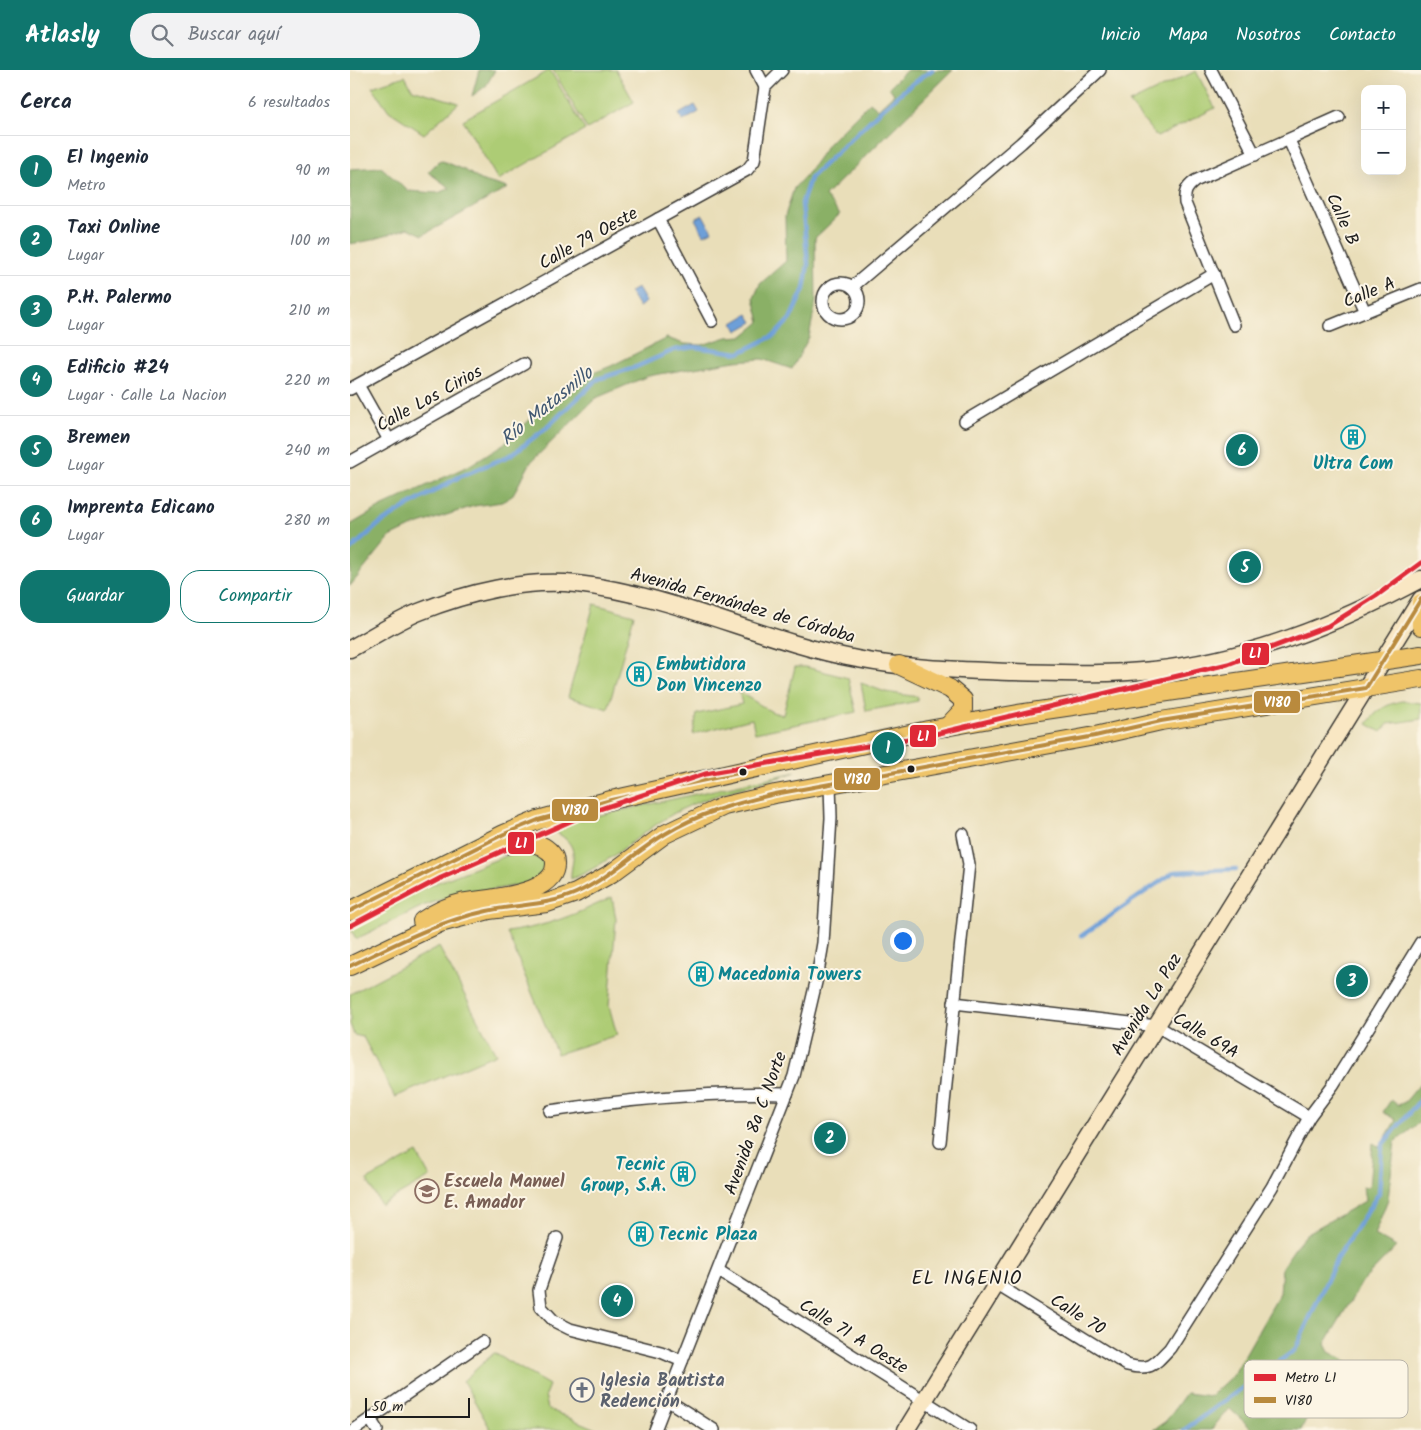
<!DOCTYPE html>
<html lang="es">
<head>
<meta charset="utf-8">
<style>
	body { margin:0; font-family:Kalam,sans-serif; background:#f2f2f3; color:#1f2937 }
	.controls { position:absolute; right:15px; top:15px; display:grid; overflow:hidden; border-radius:10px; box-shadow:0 5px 20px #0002 }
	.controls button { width:45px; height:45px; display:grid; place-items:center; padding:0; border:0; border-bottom:1px solid #e0e1e3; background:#fff; color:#1f2937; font:25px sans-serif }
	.scale { position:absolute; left:15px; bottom:12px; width:105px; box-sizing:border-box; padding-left:5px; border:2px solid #1c1c1c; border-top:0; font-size:14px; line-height:18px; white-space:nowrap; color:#1c1c1c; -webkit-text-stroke:4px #fcf5e5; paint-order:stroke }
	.you { position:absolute; left:552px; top:870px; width:18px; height:18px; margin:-12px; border:4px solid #fff; border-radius:50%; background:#1a73e8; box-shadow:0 0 0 8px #1a73e833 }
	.badge { display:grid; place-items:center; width:32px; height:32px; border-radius:50%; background:#0f766e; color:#fff; font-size:16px; font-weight:700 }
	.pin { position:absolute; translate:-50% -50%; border:2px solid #fff; box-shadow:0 1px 5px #0006 }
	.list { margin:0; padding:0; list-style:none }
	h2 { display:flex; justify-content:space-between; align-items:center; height:65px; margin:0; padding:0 20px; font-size:21px }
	h2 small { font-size:16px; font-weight:400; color:#747a83 }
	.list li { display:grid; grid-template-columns:32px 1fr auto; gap:15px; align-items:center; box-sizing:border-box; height:70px; padding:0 20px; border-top:1px solid #e0e1e3 }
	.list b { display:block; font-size:19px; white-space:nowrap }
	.list p { margin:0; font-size:16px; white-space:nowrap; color:#747a83 }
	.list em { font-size:16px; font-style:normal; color:#747a83 }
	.actions { display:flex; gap:10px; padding:15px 20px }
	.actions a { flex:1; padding:11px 0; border:1px solid #0f766e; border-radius:20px; text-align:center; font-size:18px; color:#0f766e }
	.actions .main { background:#0f766e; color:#fff }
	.icon { flex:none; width:28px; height:28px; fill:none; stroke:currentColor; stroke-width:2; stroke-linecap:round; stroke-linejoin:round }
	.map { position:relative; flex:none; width:1071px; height:1360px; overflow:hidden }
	header { display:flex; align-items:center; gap:30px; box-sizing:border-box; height:70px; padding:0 25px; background:#0f766e; color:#fff }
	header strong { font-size:24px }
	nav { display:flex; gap:28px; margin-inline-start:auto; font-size:18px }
	.search { width:350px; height:45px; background:#f2f2f3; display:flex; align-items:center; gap:12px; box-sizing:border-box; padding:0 18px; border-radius:28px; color:#747a83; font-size:19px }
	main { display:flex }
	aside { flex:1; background:#fff }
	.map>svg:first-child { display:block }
	.green { fill:#adcc74; stroke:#647448 }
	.forest { fill:#8ab066; stroke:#536641 }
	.water { fill:#6d9fd8; stroke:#445e7a }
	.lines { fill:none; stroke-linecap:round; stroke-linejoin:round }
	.stream { stroke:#6d9fd8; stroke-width:4.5 }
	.minor-casing { stroke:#3b3934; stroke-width:14 }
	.secondary-casing { stroke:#3b3934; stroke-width:19 }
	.primary-casing { stroke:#3b3934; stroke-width:20 }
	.minor { stroke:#fff; stroke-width:11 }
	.secondary { stroke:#f9e7c3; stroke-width:16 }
	.primary { stroke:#efc469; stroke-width:18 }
	.bus-1-casing { stroke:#fcf5e5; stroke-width:8 }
	.bus-1 { stroke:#b98a3d; stroke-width:4 }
	.metro-1-casing { stroke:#fcf5e5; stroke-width:9 }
	.metro-1 { stroke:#df2937; stroke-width:5 }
	.bus-dot { fill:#1c1c1c; stroke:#fcf5e5; stroke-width:2 }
	.labels { text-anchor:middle; stroke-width:4; stroke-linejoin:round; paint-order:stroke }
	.street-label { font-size:18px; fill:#1c1c1c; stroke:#fcf5e5 }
	.culture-label { font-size:18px; font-weight:bold; fill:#0d838f; stroke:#fcf5e5; text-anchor:start }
	.education-label { font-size:18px; font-weight:bold; fill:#785e54; stroke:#fcf5e5; text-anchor:start }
	.worship-label { font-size:18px; font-weight:bold; fill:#5b616d; stroke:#fcf5e5; text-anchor:start }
	.water-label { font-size:19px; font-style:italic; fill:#405771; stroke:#fcf5e5 }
	.neighbourhood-label { font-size:19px; letter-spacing:1px; fill:#1c1c1c; stroke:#fcf5e5 }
	.key { fill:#fcf5e5; stroke:#b9b4a9; stroke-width:1 }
	.key-label { font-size:14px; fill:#1c1c1c }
	.line-badge { stroke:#fcf5e5; stroke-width:2 }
	.badge-label { font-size:14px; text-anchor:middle; font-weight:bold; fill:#fff }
</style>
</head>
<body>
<header>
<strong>Atlasly</strong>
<div class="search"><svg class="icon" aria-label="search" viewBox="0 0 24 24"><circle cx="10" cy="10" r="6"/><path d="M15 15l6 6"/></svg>Buscar aquí</div>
<nav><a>Inicio</a><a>Mapa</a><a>Nosotros</a><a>Contacto</a></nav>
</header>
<main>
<aside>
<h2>Cerca<small>6 resultados</small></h2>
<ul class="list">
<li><span class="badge">1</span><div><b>El Ingenio</b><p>Metro</p></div><em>90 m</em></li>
<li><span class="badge">2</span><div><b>Taxi Online</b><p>Lugar</p></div><em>100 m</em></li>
<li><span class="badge">3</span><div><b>P.H. Palermo</b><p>Lugar</p></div><em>210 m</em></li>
<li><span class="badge">4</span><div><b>Edificio #24</b><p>Lugar · Calle La Nacion</p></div><em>220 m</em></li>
<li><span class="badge">5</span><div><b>Bremen</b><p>Lugar</p></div><em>240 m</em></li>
<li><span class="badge">6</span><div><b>Imprenta Edicano</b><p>Lugar</p></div><em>280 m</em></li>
</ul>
<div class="actions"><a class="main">Guardar</a><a>Compartir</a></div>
</aside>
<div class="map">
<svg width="1071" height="1360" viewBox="0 0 1071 1360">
	<rect width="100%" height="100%" fill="#fcf5e5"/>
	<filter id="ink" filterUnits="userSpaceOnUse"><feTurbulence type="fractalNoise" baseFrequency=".02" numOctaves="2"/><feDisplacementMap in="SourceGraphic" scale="10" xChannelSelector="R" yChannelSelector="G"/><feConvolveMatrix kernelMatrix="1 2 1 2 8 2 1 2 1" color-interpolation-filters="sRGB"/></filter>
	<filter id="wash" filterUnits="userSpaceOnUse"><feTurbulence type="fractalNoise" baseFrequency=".0096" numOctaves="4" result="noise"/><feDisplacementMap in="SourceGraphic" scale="20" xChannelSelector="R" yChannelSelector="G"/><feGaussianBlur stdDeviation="1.12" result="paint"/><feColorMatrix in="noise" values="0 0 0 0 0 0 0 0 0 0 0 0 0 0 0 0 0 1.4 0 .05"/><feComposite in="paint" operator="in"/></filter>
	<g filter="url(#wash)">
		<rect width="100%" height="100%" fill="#e9deb9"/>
		<g class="green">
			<path d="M200 0 235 60 148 110 113 50Z"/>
			<path d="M203 0H266L284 32 237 59Z"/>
			<path d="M846 1 865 38 807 67 779 33Z"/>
			<path d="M55 6 62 19 109 33 74 64 39 41 22 17Z"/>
			<path d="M244 534 284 545 258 639 218 627Z"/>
			<path d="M445 597H456L498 608 506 642 405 663 402 649 343 664 347 644 392 634 389 622 422 642 433 645Z"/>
			<path d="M511 613 535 622 568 627V631L516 641Z"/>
			<path d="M1052 631 1071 633V649L1038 654 1031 662 1017 654C1026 641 1036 634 1052 631Z"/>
			<path d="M446 702C407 715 366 722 330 740 292 760 261 794 221 809 220 792 232 779 209 764 205 761 199 761 196 757Z"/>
			<path d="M158 785C173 785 194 782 197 801L187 812 99 827 73 836 6 869 0 857V850L35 833Z"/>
			<path d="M262 827 266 849 259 936 267 965 207 984 157 862C195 857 228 844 262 827Z"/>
			<path d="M89 877 146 984 45 1027 13 967 4 965 0 954V924Z"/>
			<path d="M67 1083 80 1107 31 1135 17 1110Z"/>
			<path d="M144 1283 199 1315 195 1325 198 1339 248 1360H141L113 1311Z"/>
		</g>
		<g class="forest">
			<path d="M129 0H145L136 16 122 26Z"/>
			<path d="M557 0H603L475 126 490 144 465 168 466 231 459 267 442 299 412 289 385 291 298 306 246 328 181 392 162 426 152 432 124 436 63 456 40 467 0 516V455L29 438 120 395 158 371 199 331 243 303 261 296 317 268 334 274 352 275 377 267 393 266 410 252 404 228 410 214 436 191 435 146 444 118 457 104 479 73 520 32 528 39 544 24 539 17Z"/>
			<path d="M90 90 115 100 130 110 158 118 73 165 58 158 22 170 0 174V99L31 97 58 121 88 123 100 118 78 102Z"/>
			<path d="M1071 1013V1051L1045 1072 1038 1129 1024 1165 1046 1177 1012 1212 975 1274 979 1282 1019 1302 1011 1320 977 1307 951 1360H903L879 1338 861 1360H803L816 1351 836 1323 860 1326 884 1304 930 1223 932 1197 949 1172 956 1164 1015 1131 1013 1117H1019L1023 1073 1030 1077 1046 1050 1033 1042 1041 1030 1048 1035 1055 1032Z"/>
		</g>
		<g class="water">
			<path d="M345 35 349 42 333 51 329 44Z"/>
			<path d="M353 145 362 161 354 165 345 149Z"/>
			<path d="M288 218 296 232 289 237 280 222Z"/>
			<path d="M398 244 403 252 387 261 383 253Z"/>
		</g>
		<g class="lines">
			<g class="stream">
				<path d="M0 480 29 454 58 436 109 407 161 385 195 359 248 309 286 297 324 280 345 277 389 283 425 265 440 249 454 219 458 194 452 133 460 108 531 40 559 16 582 0"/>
				<path d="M731 866 824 802 886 799"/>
				<path d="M834 1360 945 1280 987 1188 1029 1123 1032 1075 1071 1029"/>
			</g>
		</g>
	</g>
	<g filter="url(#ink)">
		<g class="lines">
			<g class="minor-casing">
				<g id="minor">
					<path d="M406 0 415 17"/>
					<path d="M861 0 905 85"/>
					<path d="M939 70 1015 242"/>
					<path d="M308 149 362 251"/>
					<circle cx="491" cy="231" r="18"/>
					<path d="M502 217 671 73 750 0"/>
					<path d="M884 255 835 133C834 122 836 118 845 111L989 47"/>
					<path d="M980 256 1071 219"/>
					<path d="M8 315 39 370"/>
					<path d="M0 319 397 100 404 91 415 17 432 0"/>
					<path d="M615 351 864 204"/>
					<path d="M0 392 174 294"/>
					<path d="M604 933 807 956 959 1047"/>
					<path d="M200 1041C279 1029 357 1021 437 1024"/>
					<path d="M590 1072 619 794 613 764"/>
					<path d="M207 1168 189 1220 191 1237 204 1251 220 1259 311 1282 332 1291"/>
					<path d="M369 1201 620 1360"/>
					<path d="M646 1214 777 1295C801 1301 804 1295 820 1278L922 1117 959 1047 983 1015 1071 872"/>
					<path d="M317 1330 364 1360"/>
					<path d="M20 1349 27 1360"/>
					<path d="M4 1360 132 1272"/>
					<path d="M305 1360 444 1006 467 908 473 873 481 748 480 714"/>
				</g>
			</g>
			<g class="secondary-casing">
				<g id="secondary">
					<path d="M0 579C22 567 45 552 69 542 116 523 176 508 227 514 324 525 412 571 507 589 559 599 611 600 663 602 710 603 756 605 803 600 898 590 987 554 1071 509"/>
					<path d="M556 1360 1071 529"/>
				</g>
			</g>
			<g class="primary-casing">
				<g id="primary">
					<path d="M1071 533V556"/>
					<path d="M549 595 600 619 613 630V640L597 657"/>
					<path d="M0 841 154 764 188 750 261 730 578 660 668 644 1071 585"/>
					<path d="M72 851C84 843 97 836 111 833 136 828 215 826 204 787 190 765 162 773 141 778"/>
					<path d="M0 896 90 853 139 840 197 833 226 823 262 803 315 764 374 736 425 724 745 666 811 651 1071 609"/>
				</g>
			</g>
			<use href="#minor" class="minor"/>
			<use href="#secondary" class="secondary"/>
			<use href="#primary" class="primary"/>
			<g class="bus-1-casing">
				<g id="bus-1">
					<path d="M0 841 154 764 188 750 261 730 393 702"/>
					<path d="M0 896C46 874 86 852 137 841 167 834 197 836 226 823 259 808 284 783 315 764 349 743 387 733 425 724L745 666 811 651 1016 618 1071 529"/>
				</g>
			</g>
			<use href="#bus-1" class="bus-1"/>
			<g class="metro-1-casing">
				<path id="metro-1" d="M0 856 91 808 241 742 355 704 581 665 878 594 978 556 1026 526 1071 493"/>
			</g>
			<use href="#metro-1" class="metro-1"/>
		</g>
	</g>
	<defs>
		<g id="building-ring" transform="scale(1.25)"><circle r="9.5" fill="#fcf5e5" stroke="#0f9aa8" stroke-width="1.5"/><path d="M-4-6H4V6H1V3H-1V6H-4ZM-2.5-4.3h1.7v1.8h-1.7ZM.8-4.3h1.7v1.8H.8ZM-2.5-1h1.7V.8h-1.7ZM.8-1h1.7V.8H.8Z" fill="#0f9aa8"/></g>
		<g id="school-ring" transform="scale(1.25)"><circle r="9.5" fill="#fcf5e5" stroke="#8d6e63" stroke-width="1.5"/><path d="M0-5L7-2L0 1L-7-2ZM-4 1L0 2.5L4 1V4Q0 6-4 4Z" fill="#8d6e63"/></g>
		<g id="church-ring" transform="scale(1.25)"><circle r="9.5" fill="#fcf5e5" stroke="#6b7280" stroke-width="1.5"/><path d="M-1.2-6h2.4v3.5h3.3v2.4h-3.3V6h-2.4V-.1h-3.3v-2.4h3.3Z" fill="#6b7280"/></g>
	</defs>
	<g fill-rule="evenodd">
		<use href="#building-ring" x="1003" y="367"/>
		<use href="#building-ring" x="289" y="604"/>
		<use href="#building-ring" x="351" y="904"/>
		<use href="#building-ring" x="333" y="1104"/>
		<use href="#school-ring" x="77" y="1121"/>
		<use href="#building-ring" x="291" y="1164"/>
		<use href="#church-ring" x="232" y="1320"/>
	</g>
	<g class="bus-dot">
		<circle cx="561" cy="699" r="4.5"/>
		<circle cx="393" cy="702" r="4.5"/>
	</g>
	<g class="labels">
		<g class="street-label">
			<text transform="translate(993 149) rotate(66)" y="6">Calle B</text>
			<text transform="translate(238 168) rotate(-29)" y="6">Calle 79 Oeste</text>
			<text transform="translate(1019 222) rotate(-22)" y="6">Calle A</text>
			<text transform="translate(79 328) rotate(-29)" y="6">Calle Los Cirios</text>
			<text transform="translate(393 535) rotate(16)" y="6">Avenida Fernández de Córdoba</text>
			<text transform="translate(796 934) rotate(-58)" y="6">Avenida La Paz</text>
			<text transform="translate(856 965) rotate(31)" y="6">Calle 69A</text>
			<text transform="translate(405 1053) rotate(-70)" y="6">Avenida 8a C Norte</text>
			<text transform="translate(728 1244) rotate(32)" y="6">Calle 70</text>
			<text transform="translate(504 1266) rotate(32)" y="6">Calle 71 A Oeste</text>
		</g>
		<g class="culture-label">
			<text x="1003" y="399" text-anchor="middle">Ultra Com</text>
			<text x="306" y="600">Embutidora<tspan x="306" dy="21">Don Vincenzo</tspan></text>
			<text x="368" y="910">Macedonia Towers</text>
			<text x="316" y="1100" text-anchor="end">Tecnic<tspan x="316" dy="21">Group, S.A.</tspan></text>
			<text x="308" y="1170">Tecnic Plaza</text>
		</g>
		<g class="education-label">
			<text x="94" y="1117">Escuela Manuel<tspan x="94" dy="21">E. Amador</tspan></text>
		</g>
		<g class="worship-label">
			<text x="250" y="1316">Iglesia Bautista<tspan x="250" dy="21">Redención</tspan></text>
		</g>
		<g class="water-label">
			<text transform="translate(196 335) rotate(-39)" y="7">Río Matasnillo</text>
		</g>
		<g class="neighbourhood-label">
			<text x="617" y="1214">EL INGENIO</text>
		</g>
	</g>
	<rect x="894" y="1290" width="164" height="58" rx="8" class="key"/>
	<rect x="904" y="1304" width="22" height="7" fill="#df2937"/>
	<rect x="904" y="1327" width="22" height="6" fill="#b98a3d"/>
	<g class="key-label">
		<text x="935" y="1312">Metro L1</text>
		<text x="935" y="1335">V180</text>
	</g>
	<g class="line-badge">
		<rect x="891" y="572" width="29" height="24" rx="5" fill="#df2937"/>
		<rect x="903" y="620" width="48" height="24" rx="5" fill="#b98a3d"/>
		<rect x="559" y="654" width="28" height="24" rx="5" fill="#df2937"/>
		<rect x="483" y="697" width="48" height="24" rx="5" fill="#b98a3d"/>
		<rect x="201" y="728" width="48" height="24" rx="5" fill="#b98a3d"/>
		<rect x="157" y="761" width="28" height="24" rx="5" fill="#df2937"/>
	</g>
	<g class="badge-label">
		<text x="905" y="588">L1</text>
		<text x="927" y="637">V180</text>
		<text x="573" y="671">L1</text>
		<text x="507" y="714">V180</text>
		<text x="225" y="745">V180</text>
		<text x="171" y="778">L1</text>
	</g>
</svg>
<div class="controls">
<button>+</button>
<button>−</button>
</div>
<div class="scale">50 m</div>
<div class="you"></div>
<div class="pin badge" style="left:538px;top:678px">1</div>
<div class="pin badge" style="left:480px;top:1068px">2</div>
<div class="pin badge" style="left:1002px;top:911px">3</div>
<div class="pin badge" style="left:267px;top:1231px">4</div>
<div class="pin badge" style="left:895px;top:497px">5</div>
<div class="pin badge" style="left:892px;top:380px">6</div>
</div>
</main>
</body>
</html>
